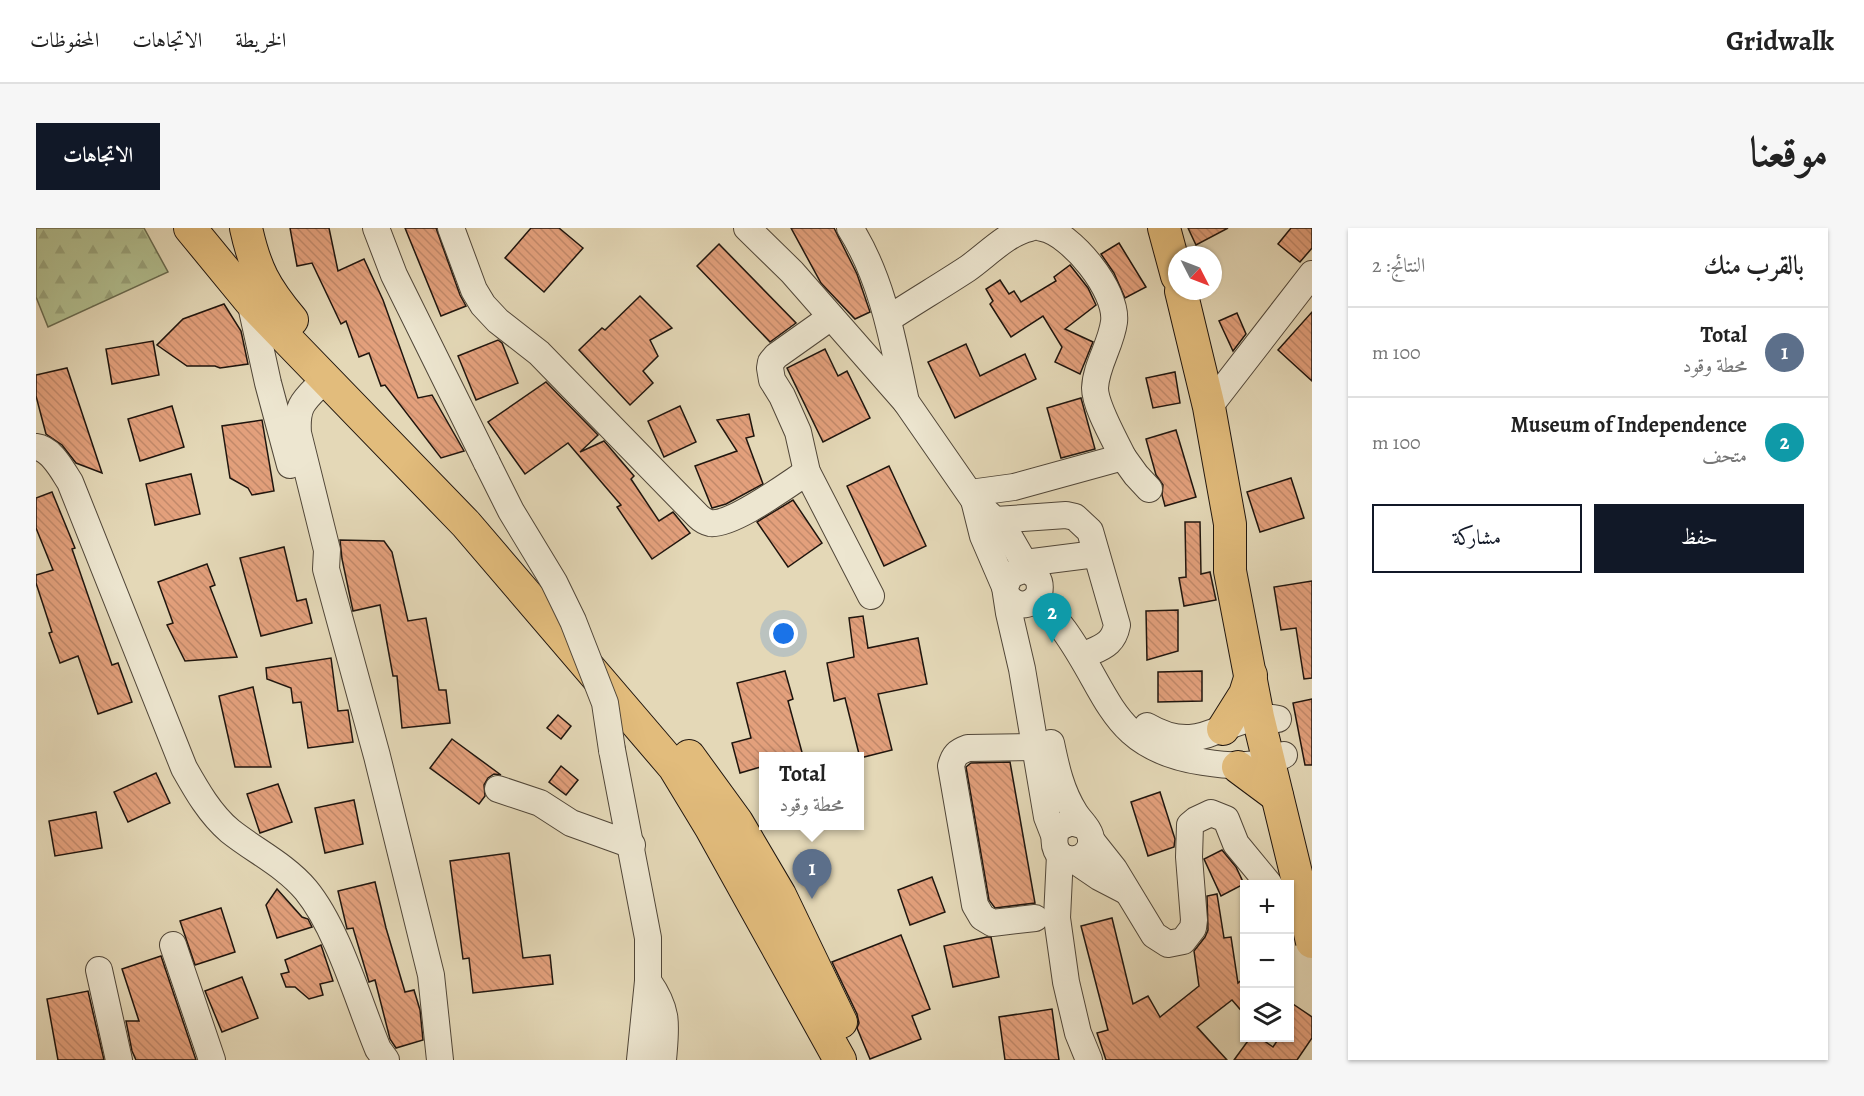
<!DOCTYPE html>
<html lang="ar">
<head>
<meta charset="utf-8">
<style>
	body { margin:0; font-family:Alegreya,Amiri,serif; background:#f6f6f6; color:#222; direction:rtl }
	.controls { position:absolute; right:18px; bottom:18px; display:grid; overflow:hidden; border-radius:0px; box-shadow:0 2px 4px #0004 }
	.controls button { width:54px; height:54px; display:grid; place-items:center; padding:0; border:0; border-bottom:2px solid #e0e0e0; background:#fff; color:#222; font:30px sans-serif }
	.compass { position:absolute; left:1132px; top:18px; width:54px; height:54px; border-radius:50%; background:#fff; box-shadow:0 2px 4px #0004; rotate:132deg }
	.you { position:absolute; left:748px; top:406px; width:21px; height:21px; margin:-15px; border:4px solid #fff; border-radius:50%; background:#1a73e8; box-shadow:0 0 0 9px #1a73e833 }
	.badge { display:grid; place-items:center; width:39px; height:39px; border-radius:50%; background:#111827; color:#fff; font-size:20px; font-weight:700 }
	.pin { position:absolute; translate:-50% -50px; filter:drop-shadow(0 2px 3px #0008) }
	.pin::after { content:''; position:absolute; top:32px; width:21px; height:18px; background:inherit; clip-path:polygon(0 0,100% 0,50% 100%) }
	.popup { position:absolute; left:723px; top:524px; width:105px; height:78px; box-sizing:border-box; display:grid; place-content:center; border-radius:0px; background:#fff; filter:drop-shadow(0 2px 4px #0005); font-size:20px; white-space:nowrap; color:#767676 }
	.popup b { font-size:22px; color:#222 }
	.popup::after { content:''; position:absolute; left:50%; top:100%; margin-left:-12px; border:12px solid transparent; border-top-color:#fff }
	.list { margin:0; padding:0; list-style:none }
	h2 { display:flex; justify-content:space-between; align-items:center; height:78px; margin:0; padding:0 24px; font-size:26px }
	h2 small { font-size:20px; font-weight:400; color:#767676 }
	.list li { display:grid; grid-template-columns:39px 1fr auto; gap:18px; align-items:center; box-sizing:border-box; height:90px; padding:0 24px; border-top:2px solid #e0e0e0 }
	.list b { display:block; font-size:22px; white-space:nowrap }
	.list p { margin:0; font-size:20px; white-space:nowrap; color:#767676 }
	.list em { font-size:20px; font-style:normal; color:#767676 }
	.actions { display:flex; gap:12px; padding:18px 24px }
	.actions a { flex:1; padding:14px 0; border:2px solid #111827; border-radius:0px; text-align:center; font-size:21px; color:#111827 }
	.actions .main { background:#111827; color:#fff }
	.icon { flex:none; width:33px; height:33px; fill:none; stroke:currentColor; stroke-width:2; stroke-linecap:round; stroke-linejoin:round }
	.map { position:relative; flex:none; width:1276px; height:832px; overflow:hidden; direction:ltr; border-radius:0px }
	header { display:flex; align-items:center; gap:36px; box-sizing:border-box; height:84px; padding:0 30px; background:#fff; border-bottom:2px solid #e0e0e0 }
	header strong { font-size:28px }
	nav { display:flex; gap:33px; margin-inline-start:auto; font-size:21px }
	.intro { display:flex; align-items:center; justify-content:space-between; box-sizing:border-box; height:144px; padding:0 36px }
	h1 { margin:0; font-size:42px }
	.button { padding:15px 27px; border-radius:0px; background:#111827; color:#fff; font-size:21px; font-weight:700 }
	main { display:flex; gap:36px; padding:0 36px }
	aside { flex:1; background:#fff; border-radius:0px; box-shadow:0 2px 4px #0004 }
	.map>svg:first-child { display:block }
	.forest { fill:url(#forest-firs); stroke:#686a4f; stroke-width:1.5 }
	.building { fill:url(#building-back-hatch); stroke:#1f150e; stroke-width:1.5 }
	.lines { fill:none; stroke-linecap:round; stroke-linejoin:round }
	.minor-casing { stroke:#504638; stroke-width:28 }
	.major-casing { stroke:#1f150e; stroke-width:34 }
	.minor { stroke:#ede6d0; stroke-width:26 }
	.major { stroke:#e2bc7c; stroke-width:32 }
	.minor-bridge-casing { stroke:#504638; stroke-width:28; stroke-linecap:butt }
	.major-bridge-casing { stroke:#1f150e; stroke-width:34; stroke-linecap:butt }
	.minor-bridge { stroke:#ede6d0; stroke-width:26 }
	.major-bridge { stroke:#e2bc7c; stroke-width:32 }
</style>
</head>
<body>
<header>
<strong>Gridwalk</strong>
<nav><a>الخريطة</a><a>الاتجاهات</a><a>المحفوظات</a></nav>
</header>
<div class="intro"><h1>موقعنا</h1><a class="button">الاتجاهات</a></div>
<main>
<aside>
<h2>بالقرب منك<small>النتائج: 2</small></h2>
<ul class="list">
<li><span class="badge" style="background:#5c6f8a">1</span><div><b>Total</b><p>محطة وقود</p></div><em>100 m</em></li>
<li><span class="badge" style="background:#0f9aa8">2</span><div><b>Museum of Independence</b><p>متحف</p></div><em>100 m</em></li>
</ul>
<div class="actions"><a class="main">حفظ</a><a>مشاركة</a></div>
</aside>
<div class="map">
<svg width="1276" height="832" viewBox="0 0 1276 832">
	<defs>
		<pattern id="forest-firs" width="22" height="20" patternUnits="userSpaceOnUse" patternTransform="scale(1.5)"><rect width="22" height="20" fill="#b2bf90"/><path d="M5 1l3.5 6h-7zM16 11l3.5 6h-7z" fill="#99a37b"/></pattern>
		<pattern id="building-back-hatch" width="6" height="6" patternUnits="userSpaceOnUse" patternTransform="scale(1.5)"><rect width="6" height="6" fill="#e3a07c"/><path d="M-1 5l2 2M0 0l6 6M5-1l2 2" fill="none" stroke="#c2896a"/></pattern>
	</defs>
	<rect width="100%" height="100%" fill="#e4d8b7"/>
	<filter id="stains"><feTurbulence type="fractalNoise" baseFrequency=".00333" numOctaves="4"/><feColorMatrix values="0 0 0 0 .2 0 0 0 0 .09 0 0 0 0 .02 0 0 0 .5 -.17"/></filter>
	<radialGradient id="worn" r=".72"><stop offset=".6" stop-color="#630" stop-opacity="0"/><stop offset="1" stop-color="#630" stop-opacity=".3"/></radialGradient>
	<path class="forest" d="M0 0H108L132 44 12 99 0 69Z"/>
	<g class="building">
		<path d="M254 0H293L302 43 328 31 347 72 382 170 396 167 428 223 405 230 349 157 345 158 333 125 323 129 310 93 305 96 276 35 261 38Z"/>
		<path d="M369 0H400L424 67 430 78 405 88Z"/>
		<path d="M495 0H523L547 20 508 64 469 30Z"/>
		<path d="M755 0H798L821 46 834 84 819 91 785 55Z"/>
		<path d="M1152 0H1192L1160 17Z"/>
		<path d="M1255 0H1276V20L1264 34 1242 16Z"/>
		<path d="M1083 15 1110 59 1089 70 1078 45 1065 26Z"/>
		<path d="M683 16 760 95 734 114 661 38Z"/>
		<path d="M1034 37 1052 60 1060 77 1029 101 1057 114 1044 146 1019 134 1026 119 1007 88 975 109 954 76 957 73 950 61 964 52 973 66 978 63 985 74 1020 53 1018 49Z"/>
		<path d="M604 68 636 100 614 112 622 128 607 143 617 155 594 177 543 122 566 100 569 102Z"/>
		<path d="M188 76 205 103 212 136 184 140 179 138H151L121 117 147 91Z"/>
		<path d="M1276 84V153L1242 122Z"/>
		<path d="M1201 85 1210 106 1197 123 1183 93Z"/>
		<path d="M462 112 466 115 482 155 440 172 422 128Z"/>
		<path d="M117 113 123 147 76 156 70 121Z"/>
		<path d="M930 116 944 148 989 126 1000 151 919 190 892 134Z"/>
		<path d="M789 121 802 148 811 143 834 190 787 214 751 140Z"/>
		<path d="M31 140 66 245 40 235 26 217 10 206 0 168V147Z"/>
		<path d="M1139 144 1144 175 1117 180 1110 150Z"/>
		<path d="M510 154 562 207 544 224 568 213 598 248 595 251 623 293 637 284 654 305 616 331 581 279 585 277 532 215 489 246 452 194Z"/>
		<path d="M1045 170 1059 221 1025 230 1011 180Z"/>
		<path d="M136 178 148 219 104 233 92 191Z"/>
		<path d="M644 178 660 214 628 229 612 193Z"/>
		<path d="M713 186 718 208 710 210 727 256 690 276 676 280 659 238 701 223 681 192Z"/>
		<path d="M226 192 238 263 216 267 212 260 194 250 186 198Z"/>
		<path d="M1140 202 1160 269 1129 278 1126 267 1127 257 1120 247 1110 211Z"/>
		<path d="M853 238 890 318 848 338 811 258Z"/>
		<path d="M155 246 164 286 119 297 110 256Z"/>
		<path d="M1255 250 1268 290 1224 304 1211 264Z"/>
		<path d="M16 264 39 320 36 321 76 437 82 435 96 474 62 486 42 428 24 435 13 405 16 404 0 355V347L17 342 0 300V270Z"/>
		<path d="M757 272 786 315 752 339 721 294Z"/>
		<path d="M1149 294H1164L1165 346 1174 344 1180 372 1148 378 1143 350 1150 349Z"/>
		<path d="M304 312 348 313 356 324 372 393 390 390 403 462H410L414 495 366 500 361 448H357L344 377 317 383 306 331Z"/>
		<path d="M248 319 261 373 270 371 276 395 225 408 204 330Z"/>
		<path d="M171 336 179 357 174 359 201 429 149 433 131 397 137 395 122 354Z"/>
		<path d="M1276 353V450L1268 451 1260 400 1245 402 1238 359Z"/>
		<path d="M1142 382V423L1111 432 1110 383Z"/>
		<path d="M827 388 832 420 882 410 891 456 842 466 856 522 824 530 809 470 798 473 791 435 818 429 813 390Z"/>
		<path d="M295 430 302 483 312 482 317 514 272 520 265 474 257 475 255 460 231 451 230 440Z"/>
		<path d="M749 443 757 471 752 473 767 528H728V538L704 545 696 515 715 510 701 455Z"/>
		<path d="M1166 443V473L1122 474V444Z"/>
		<path d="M217 459 235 539H199L183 468Z"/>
		<path d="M1276 471V537H1269L1257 475Z"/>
		<path d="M522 487 535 498 525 511 511 500Z"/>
		<path d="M416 511 465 547 458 546 452 550 448 557 449 568 443 576 394 540Z"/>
		<path d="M974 534 999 675 959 680 953 672 930 539 935 535Z"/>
		<path d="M525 538 542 552 530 567 513 554Z"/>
		<path d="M120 545 134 575 92 594 78 564Z"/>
		<path d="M242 556 256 594 224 605 211 566Z"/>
		<path d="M1124 564 1139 611 1138 619 1112 628 1095 574Z"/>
		<path d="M318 572 327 616 289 625 279 580Z"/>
		<path d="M60 584 66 620 19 628 13 593Z"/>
		<path d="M1186 622 1200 639 1208 656 1185 668 1168 631Z"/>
		<path d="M473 625 487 730 514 727 517 756 437 765 433 730 427 731 414 633Z"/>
		<path d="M896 649 909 684 874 697 862 662Z"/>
		<path d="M339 654 350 700 369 764 378 762 384 782 387 812 360 820 354 811 339 752 333 754 317 700 311 701 302 663Z"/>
		<path d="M241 661 266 689 272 691 276 699 241 710 230 677Z"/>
		<path d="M1181 666 1188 710 1195 709 1202 755 1209 749V787L1196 772 1161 799 1191 832H1070L1061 805 1072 802 1045 698 1076 690 1097 776 1112 768 1124 789 1163 758 1158 723 1169 709 1172 702 1171 668Z"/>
		<path d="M185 680 199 724 159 737 144 693Z"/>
		<path d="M865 707 894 781 876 788 885 811 834 831 821 800 823 795 821 786 796 734Z"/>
		<path d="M951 709H955L963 749 917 759 908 718Z"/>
		<path d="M285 717 297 753 284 756 287 767 273 771 259 759H250L245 746 253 744 249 732Z"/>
		<path d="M125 728 160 832H100L96 823 90 793H103L86 741Z"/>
		<path d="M206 749 222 790 186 804 169 763Z"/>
		<path d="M52 763 68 832H22L11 771Z"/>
		<path d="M1254 774 1276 789V810L1261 832H1198L1214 810H1224L1237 819 1243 810H1254Z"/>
		<path d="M1016 781 1023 832H969L963 789Z"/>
	</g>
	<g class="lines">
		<g class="minor-casing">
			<g id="minor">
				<path d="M340 0 358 47 451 235"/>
				<path d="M415 0 438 62 447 77 462 93 503 125 662 288C665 291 670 294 674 295 696 298 751 257 771 244"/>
				<path d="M711 0 756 44 870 174 938 272 970 303 993 343"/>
				<path d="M814 0C847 52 857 114 870 174"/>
				<path d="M214 73 232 155 254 237"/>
				<path d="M795 89 740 128 735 134 734 140 736 152 746 168 762 204 771 244 835 368"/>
				<path d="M852 91C878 74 905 58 931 41 951 27 971 5 994 0"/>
				<path d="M289 151C269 172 260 175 262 205L291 322 290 341 341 528 395 747 404 832"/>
				<path d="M1173 179 1276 46"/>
				<path d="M0 219C16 221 26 242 34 254L148 540C161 563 174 586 194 603 219 623 249 637 270 662 302 701 322 773 342 821L350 832"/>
				<path d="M1087 229 1100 247 1113 261"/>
				<path d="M934 265 978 259 1087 229C1079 212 1059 178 1059 160 1060 137 1075 117 1078 94 1082 63 1035 5 1006 0"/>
				<path d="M938 272 947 308 969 359"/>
				<path d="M960 292 1030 287 1039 289 1054 303 1081 397C1078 413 1070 418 1055 424"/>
				<path d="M989 335 1060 326"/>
				<path d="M970 366C979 380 994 380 1003 366 1006 352 1000 344 987 342L974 347 969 359 973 385 986 441 1011 589 1018 607"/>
				<path d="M1000 372C1010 381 1020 391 1028 402 1075 467 1074 520 1167 534 1199 539 1218 540 1248 527"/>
				<path d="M1111 498C1171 533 1189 480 1242 491"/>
				<path d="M1015 515C1020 539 1025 563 1039 585 1044 593 1055 602 1055 612 1056 621 1048 630 1039 631 1020 634 1014 614 1022 600L1035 594 1049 598"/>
				<path d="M576 522 612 710V753L604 832"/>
				<path d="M462 561 504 575 535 595 596 617"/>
				<path d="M1055 612 1078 641 1118 707 1132 716 1147 713 1157 700 1158 692 1153 629 1154 597 1160 592 1175 585 1190 591 1200 616 1233 656"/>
				<path d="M1024 627 1021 690 1030 754 1042 805 1053 832"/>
				<path d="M1038 632 1063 649 1090 663"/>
				<path d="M999 690 956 695 946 689 939 677 915 538C918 527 921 524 932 520L1000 519"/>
				<path d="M137 717 176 832"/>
				<path d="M63 742 83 832"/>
				<path d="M612 753C633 783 630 797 627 832"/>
			</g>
		</g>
		<g class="major-casing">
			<g id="major">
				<path d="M154 0 214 73 430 296 638 539 675 600 804 832"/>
				<path d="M210 0C219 41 229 60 256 92"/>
				<path d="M1128 0 1141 48"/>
				<path d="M1145 63 1173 179 1194 296V343L1222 489 1268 678"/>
				<path d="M1187 501 1209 466 1215 447"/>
				<path d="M653 528 701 594 744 667 805 794"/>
				<path d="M1202 539 1241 568"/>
			</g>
		</g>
		<use href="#minor" class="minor"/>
		<use href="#major" class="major"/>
		<g class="minor-bridge-casing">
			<path id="minor-bridge" d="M451 235 475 283 518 354 537 393 569 475 576 522"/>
		</g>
		<g class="major-bridge-casing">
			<path id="major-bridge" d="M1268 678 1276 714"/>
		</g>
		<use href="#minor-bridge" class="minor-bridge"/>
		<use href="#major-bridge" class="major-bridge"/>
	</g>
	<rect width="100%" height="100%" filter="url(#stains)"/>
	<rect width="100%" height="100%" fill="url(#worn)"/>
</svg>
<div class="controls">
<button>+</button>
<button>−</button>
<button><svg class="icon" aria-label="layers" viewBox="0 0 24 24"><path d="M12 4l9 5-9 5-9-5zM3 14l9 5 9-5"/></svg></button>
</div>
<svg class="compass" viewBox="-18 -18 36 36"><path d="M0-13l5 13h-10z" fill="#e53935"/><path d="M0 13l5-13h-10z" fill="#767676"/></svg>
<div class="you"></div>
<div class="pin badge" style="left:776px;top:671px;background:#5c6f8a">1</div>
<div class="popup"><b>Total</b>محطة وقود</div>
<div class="pin badge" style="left:1016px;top:415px;background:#0f9aa8">2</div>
</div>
</main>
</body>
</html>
